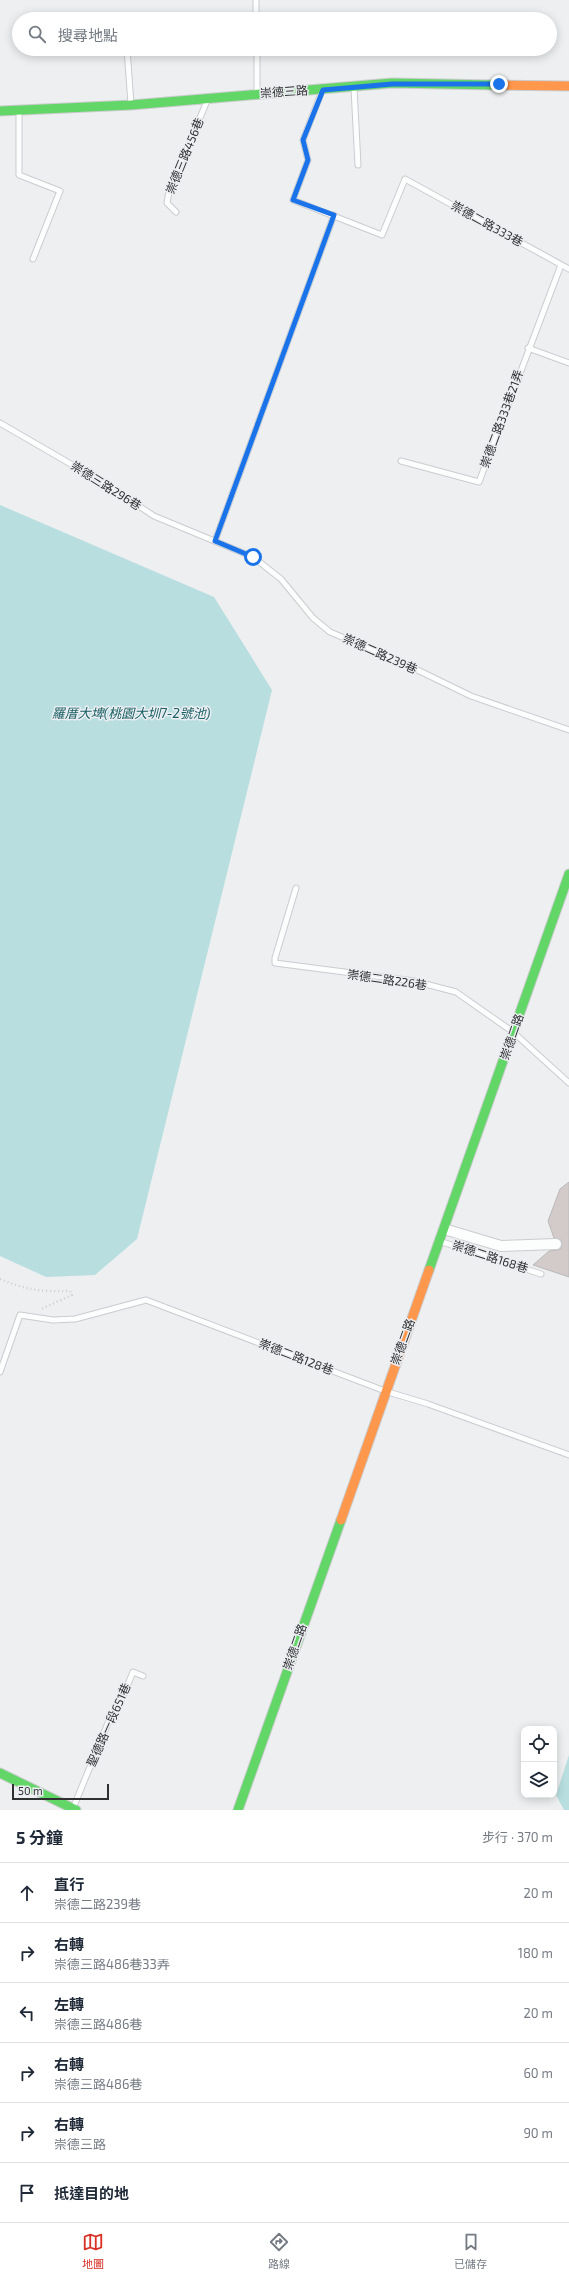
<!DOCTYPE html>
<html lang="zh-TW">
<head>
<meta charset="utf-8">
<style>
	body { margin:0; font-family:"Exo 2","Noto Sans TC",sans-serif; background:#f2f2f3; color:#1f2937 }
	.controls { position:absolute; right:12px; bottom:12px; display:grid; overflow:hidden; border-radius:8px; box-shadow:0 2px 10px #0003 }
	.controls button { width:36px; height:36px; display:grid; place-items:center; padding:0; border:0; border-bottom:1px solid #e0e1e3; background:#fff; color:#1f2937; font:20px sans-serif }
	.scale { position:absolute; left:12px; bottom:10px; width:97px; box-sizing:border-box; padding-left:4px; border:2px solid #2f3031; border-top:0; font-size:11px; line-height:14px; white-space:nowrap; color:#2f3031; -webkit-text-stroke:3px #eceef2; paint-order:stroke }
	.stop { position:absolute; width:12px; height:12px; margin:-9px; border:3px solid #1a73e8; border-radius:50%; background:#fff }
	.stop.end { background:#1a73e8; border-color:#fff; box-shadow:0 1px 4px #0008 }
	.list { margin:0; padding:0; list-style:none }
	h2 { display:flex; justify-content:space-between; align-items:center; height:52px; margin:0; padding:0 16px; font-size:17px }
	h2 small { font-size:13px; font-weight:400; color:#747a83 }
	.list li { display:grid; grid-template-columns:26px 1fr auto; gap:12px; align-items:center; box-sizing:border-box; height:60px; padding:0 16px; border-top:1px solid #e0e1e3 }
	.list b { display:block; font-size:15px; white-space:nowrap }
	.list p { margin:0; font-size:13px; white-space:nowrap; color:#747a83 }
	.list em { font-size:13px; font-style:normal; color:#747a83 }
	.icon { flex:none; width:22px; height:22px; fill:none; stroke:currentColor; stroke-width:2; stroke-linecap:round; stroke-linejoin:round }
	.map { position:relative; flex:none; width:569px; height:1810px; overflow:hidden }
	.search { position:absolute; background:#fff; box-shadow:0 2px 10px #0003; left:12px; right:12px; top:12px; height:44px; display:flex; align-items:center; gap:10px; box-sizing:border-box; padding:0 14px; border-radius:22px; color:#747a83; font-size:15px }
	.sheet { height:412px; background:#fff }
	nav { display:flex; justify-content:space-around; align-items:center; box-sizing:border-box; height:56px; border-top:1px solid #e0e1e3; background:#fff; font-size:11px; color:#747a83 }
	nav a { display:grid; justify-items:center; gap:2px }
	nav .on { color:#d93025 }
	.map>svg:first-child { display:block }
	.water { fill:#b8dee0 }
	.building { fill:#d3cbc9; stroke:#bababb }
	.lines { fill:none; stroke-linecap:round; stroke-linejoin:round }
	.lane-casing { stroke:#cbccce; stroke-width:7 }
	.street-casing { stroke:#cbccce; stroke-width:12 }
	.fast-casing { stroke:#cbccce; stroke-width:11 }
	.slow-casing { stroke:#cbccce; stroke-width:11 }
	.path { stroke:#cecfcf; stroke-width:2.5; stroke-dasharray:1 3; stroke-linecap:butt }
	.lane { stroke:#fcfdfd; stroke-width:5 }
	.street { stroke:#fcfdfd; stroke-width:10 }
	.fast { stroke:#63d668; stroke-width:9 }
	.slow { stroke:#ff974d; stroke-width:9 }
	.route { stroke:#1a73e8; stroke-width:5 }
	.labels { text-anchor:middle; stroke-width:3; stroke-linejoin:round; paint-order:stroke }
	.street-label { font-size:12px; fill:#2f3031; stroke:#eceef2 }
	.water-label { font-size:13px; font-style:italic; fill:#196064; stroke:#eceef2 }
</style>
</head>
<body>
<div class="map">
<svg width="569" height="1810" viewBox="0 0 569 1810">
	<rect width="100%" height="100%" fill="#edeff1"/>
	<g class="water">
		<path d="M0 505 214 597 272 690 137 1239 95 1275 46 1277 0 1256Z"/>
		<path d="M569 1755V1810H564L556 1795Z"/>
	</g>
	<path class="building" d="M569 1182V1277L533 1265 549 1251 559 1250 562 1247 561 1240 554 1238 548 1221 560 1189Z"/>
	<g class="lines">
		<g class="lane-casing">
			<g id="lane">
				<path d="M256 0V19"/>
				<path d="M127 49 131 104"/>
				<path d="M257 49V92"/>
				<path d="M354 88 358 165"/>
				<path d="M322 91 303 140 308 160 293 200 382 235 405 179 569 269"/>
				<path d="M19 112V175L60 191 33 259"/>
				<path d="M176 212 167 203 169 192 207 101"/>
				<path d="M528 348 569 363"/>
				<path d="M0 423 107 485 154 516 253 557 281 579 313 618 330 632 401 662 471 696 569 730"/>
				<path d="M401 461 479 482 561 265"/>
				<path d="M215 541 334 215"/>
				<path d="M296 888 275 958V963L414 981 456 992 513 1032 569 1083"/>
				<path d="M442 1242 541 1274"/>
				<path d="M0 1372 20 1315 53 1320 75 1319 146 1300 385 1391 428 1404 569 1455"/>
				<path d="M74 1806 110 1718 120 1703 133 1672 143 1676"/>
			</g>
		</g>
		<g class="street-casing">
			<path id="street" d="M444 1229 501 1246 556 1244"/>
		</g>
		<g class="fast-casing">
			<g id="fast">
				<path d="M0 111 131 105 392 83 494 85"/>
				<path d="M429 1270 569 874"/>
				<path d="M0 1773 76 1810"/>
				<path d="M238 1810 341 1520"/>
			</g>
		</g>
		<g class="slow-casing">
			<g id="slow">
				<path d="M494 85 569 86"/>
				<path d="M341 1520 429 1270"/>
			</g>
		</g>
		<path class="path" d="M0 1279C27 1290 41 1292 70 1291L72 1295 41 1309"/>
		<use href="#lane" class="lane"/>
		<use href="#street" class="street"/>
		<use href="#fast" class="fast"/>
		<use href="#slow" class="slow"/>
	</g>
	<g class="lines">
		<path class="route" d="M253 557 215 541 334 215 293 200 308 160 303 140 323 90 392 84H499"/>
	</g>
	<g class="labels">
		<g class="street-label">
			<text transform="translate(284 92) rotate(-4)" y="4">崇德三路</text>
			<text transform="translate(185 156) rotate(-68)" y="4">崇德三路456巷</text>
			<text transform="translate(487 224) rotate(29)" y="4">崇德二路333巷</text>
			<text transform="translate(502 419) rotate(-70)" y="4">崇德二路333巷21弄</text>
			<text transform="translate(106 486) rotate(32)" y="4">崇德三路296巷</text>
			<text transform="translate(380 654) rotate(24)" y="4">崇德二路239巷</text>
			<text transform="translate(387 980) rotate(8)" y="4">崇德二路226巷</text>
			<text transform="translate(512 1037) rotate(-71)" y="4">崇德二路</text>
			<text transform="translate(490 1257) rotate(18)" y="4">崇德二路168巷</text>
			<text transform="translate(403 1342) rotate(-70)" y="4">崇德二路</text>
			<text transform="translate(296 1357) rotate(21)" y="4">崇德二路128巷</text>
			<text transform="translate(295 1647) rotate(-71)" y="4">崇德二路</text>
			<text transform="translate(109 1725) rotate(-66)" y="4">聖德路一段651巷</text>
		</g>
		<g class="water-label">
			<text x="131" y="718">羅厝大埤(桃園大圳7-2號池)</text>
		</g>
	</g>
</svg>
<div class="controls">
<button><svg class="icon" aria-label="locate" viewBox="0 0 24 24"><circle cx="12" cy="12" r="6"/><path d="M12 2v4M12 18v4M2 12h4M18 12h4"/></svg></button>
<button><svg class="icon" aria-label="layers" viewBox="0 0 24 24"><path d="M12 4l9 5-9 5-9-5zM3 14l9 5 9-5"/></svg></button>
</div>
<div class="scale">50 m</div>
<div class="stop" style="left:253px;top:557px"></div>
<div class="stop end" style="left:499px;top:84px"></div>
<div class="search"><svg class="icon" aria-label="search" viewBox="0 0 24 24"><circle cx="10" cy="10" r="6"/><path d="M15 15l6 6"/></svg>搜尋地點</div>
</div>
<section class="sheet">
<h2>5 分鐘<small>步行 · 370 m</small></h2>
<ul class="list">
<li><svg class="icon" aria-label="ahead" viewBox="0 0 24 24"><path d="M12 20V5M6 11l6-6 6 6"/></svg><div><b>直行</b><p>崇德二路239巷</p></div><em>20 m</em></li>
<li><svg class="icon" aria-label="right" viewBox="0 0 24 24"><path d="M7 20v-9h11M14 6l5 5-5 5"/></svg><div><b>右轉</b><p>崇德三路486巷33弄</p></div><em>180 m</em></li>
<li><svg class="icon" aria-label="left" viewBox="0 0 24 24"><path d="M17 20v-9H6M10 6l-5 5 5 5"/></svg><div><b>左轉</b><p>崇德三路486巷</p></div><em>20 m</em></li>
<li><svg class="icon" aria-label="right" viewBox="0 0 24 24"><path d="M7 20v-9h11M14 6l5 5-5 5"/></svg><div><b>右轉</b><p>崇德三路486巷</p></div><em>60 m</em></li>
<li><svg class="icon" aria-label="right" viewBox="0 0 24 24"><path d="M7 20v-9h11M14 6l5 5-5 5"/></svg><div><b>右轉</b><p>崇德三路</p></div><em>90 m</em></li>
<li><svg class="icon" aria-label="arrive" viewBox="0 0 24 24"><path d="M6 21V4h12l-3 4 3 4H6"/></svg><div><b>抵達目的地</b></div></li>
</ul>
</section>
<nav>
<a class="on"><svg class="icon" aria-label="map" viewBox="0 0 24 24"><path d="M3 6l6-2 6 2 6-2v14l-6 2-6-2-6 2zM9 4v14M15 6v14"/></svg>地圖</a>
<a><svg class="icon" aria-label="directions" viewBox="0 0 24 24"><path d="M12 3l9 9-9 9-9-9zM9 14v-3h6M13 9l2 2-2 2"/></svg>路線</a>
<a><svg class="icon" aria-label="saved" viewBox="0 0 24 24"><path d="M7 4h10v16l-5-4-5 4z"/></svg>已儲存</a>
</nav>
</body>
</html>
